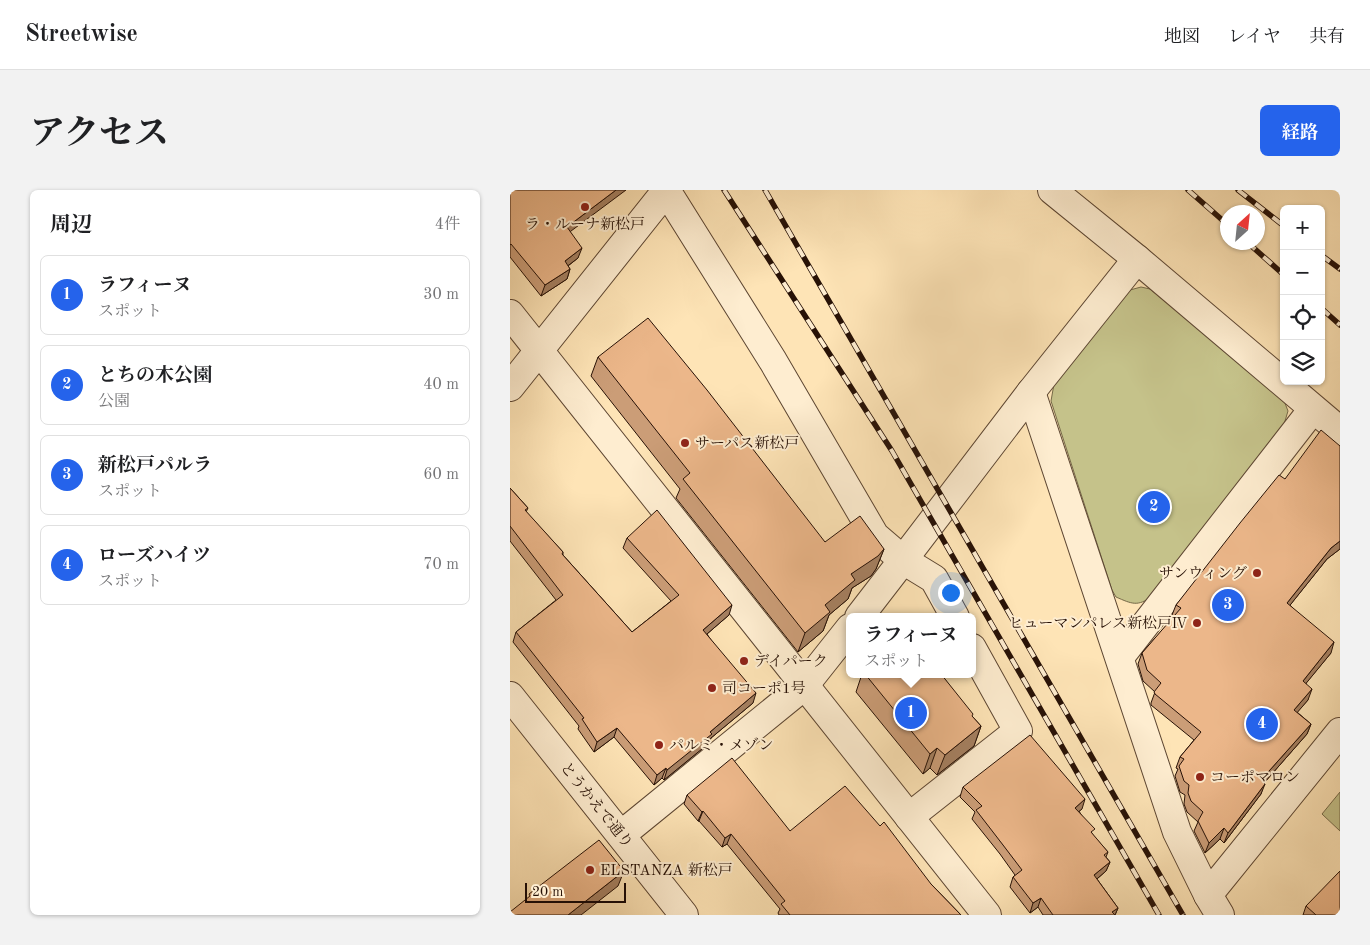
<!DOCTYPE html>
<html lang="ja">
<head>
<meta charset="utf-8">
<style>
	body { margin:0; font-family:"Old Standard TT","Noto Serif JP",serif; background:#f2f2f2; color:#202124 }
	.controls { position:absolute; right:15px; top:15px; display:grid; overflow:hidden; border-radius:8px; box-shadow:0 1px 4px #0004 }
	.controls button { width:45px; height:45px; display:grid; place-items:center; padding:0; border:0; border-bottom:1px solid #e0e0e0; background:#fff; color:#202124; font:25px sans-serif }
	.compass { position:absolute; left:710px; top:15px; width:45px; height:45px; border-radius:50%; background:#fff; box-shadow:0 1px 4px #0004; rotate:27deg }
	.scale { position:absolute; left:15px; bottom:12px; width:101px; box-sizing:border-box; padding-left:5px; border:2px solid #271106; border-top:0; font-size:14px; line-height:18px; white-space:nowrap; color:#271106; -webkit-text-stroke:4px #feedd0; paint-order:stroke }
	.you { position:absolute; left:440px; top:402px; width:18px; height:18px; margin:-12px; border:4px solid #fff; border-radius:50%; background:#1a73e8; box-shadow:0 0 0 8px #1a73e833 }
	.badge { display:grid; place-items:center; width:32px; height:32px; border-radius:50%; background:#2563eb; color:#fff; font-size:16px; font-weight:700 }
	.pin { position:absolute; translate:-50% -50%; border:2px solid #fff; box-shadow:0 1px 5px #0006 }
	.popup { position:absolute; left:336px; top:423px; width:130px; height:65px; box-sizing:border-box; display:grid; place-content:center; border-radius:8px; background:#fff; filter:drop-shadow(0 1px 4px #0005); font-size:16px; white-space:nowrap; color:#757577 }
	.popup b { font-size:19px; color:#202124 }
	.popup::after { content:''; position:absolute; left:50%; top:100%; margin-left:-10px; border:10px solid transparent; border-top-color:#fff }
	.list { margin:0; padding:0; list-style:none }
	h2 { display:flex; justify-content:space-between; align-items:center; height:65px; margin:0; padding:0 20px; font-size:21px }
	h2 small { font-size:16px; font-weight:400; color:#757577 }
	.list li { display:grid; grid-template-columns:32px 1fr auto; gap:15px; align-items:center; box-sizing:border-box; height:80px; margin:0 10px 10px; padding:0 10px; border:1px solid #e0e0e0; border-radius:8px }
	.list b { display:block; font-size:19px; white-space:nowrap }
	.list p { margin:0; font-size:16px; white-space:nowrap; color:#757577 }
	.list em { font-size:16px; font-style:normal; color:#757577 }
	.icon { flex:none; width:28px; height:28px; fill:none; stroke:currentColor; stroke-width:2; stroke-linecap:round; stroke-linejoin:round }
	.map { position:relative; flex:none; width:830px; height:725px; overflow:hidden; border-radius:8px }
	header { display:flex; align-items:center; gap:30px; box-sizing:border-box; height:70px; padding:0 25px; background:#fff; border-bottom:1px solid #e0e0e0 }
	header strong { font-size:24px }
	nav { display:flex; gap:28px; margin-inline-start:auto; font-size:18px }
	.intro { display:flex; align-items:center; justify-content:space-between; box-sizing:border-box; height:120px; padding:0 30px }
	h1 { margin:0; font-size:35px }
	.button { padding:12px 22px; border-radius:8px; background:#2563eb; color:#fff; font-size:18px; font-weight:700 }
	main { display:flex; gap:30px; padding:0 30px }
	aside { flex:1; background:#fff; border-radius:8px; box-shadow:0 1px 4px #0004 }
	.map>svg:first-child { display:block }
	.green { fill:#c5c28a; stroke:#766a48 }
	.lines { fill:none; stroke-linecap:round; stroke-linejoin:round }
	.minor-casing { stroke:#5d4632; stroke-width:30 }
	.minor { stroke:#feedd0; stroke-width:28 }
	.rail-casing { stroke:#271106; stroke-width:5.5 }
	.rail { stroke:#feedd0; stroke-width:4; stroke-dasharray:11; stroke-linecap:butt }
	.wall { fill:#cb9d77; stroke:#271106 }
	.shaded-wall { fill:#a58061; stroke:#271106 }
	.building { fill:#ecb78a; stroke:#271106 }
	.poi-dot { fill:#8f2418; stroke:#feedd0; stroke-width:2 }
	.labels { text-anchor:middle; stroke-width:4; stroke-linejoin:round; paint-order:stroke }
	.poi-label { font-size:15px; fill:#271106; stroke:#feedd0; text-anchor:start }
	.street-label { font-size:15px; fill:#271106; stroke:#feedd0 }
</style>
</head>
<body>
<header>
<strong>Streetwise</strong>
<nav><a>地図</a><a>レイヤ</a><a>共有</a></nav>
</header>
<div class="intro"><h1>アクセス</h1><a class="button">経路</a></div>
<main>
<aside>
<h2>周辺<small>4件</small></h2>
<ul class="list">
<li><span class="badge">1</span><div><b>ラフィーヌ</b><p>スポット</p></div><em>30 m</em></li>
<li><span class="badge">2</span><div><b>とちの木公園</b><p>公園</p></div><em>40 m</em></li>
<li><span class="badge">3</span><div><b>新松戸パルラ</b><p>スポット</p></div><em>60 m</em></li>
<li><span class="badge">4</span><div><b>ローズハイツ</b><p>スポット</p></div><em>70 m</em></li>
</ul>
</aside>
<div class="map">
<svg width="830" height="725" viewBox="0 0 830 725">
	<rect width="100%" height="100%" fill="#fee4b6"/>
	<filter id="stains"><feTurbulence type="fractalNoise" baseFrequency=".004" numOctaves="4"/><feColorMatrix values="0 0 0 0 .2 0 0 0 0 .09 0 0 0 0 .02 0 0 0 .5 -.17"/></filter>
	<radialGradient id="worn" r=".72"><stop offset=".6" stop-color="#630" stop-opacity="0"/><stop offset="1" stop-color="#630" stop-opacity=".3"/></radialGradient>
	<g class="green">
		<path d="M631 97 640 99 773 208 778 221 772 241 642 406C628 417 622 414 606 407L602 400 541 211 544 194 613 105 620 100Z"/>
		<path d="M830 602V641L812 624Z"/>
	</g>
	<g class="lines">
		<g class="minor-casing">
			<g id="minor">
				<path d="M156 0 263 171 365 346 393 370 424 389 445 427"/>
				<path d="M542 0 627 69 830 241"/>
				<path d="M0 124 477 725"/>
				<path d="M0 197 156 1"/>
				<path d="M521 202 667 642 698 705 710 725"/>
				<path d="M349 427 393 370 521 202 627 69"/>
				<path d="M610 467 803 219"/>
				<path d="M0 506 174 725"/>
				<path d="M399 627 508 541 462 458"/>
				<path d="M111 645 294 496 340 438"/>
				<path d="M698 705 830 542"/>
			</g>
		</g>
		<use href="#minor" class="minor"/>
		<g class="rail-casing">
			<g id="rail">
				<path d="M214 0 382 261 649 725"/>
				<path d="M255 0 673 725"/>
				<path d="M678 0 718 35"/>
				<path d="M728 0 774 36"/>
				<path d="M737 52 774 85"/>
				<path d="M811 65 830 79"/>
				<path d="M811 118 830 135"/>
			</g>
		</g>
		<use href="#rail" class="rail"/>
	</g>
	<g class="wall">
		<path d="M0 0 60 42 68 68 58 76 60 79 57 89 31 106 0 67Z"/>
		<path d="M88 167 315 352 374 359 366 379 361 386 342 398 338 409 319 425 313 441 288 462 166 308 170 299 81 186Z"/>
		<path d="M830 256V359L817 369 780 415 821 463 796 493 798 510 787 522 801 534 797 544 754 593 751 604 714 653 710 649 695 663 684 641 688 632 677 622 674 614 675 605 670 602 665 586 668 579 666 578 670 567 684 550 641 515V513L645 502 633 491 628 474 632 463 664 427 662 425 666 415 775 289Z"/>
		<path d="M0 298 18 318 16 322 53 362V365L122 442 161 411 113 358 117 348 219 425 197 444 243 513 201 548 198 554 154 590 152 588 144 595 104 547 84 562 68 539 69 536 3 452 6 442 46 410 0 351Z"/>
		<path d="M352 484H431L462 526 471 536 464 556 427 585 420 578 413 584 346 502Z"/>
		<path d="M453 597 572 619 569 621 583 645 598 662 596 667 600 672 596 681 587 689 608 718 605 725H533L528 717 520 723 500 697 503 687 505 685 490 664 462 629 465 622 450 607Z"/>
		<path d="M177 605 280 641 421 694 451 725H269L268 723 270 719 217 654 212 657 189 631H188L174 614Z"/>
		<path d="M796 716 830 725H793Z"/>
	</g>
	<g class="shaded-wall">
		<path d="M106 0H116L53 47 57 37Z"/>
		<path d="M72 58 68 68 51 81 55 71Z"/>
		<path d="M60 79 57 89 31 106 35 95Z"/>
		<path d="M830 351V359L817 369 773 424 777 413 821 358Z"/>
		<path d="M374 359 366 379 361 386 342 398 338 409 319 425 313 441 288 462 295 443 315 415 341 384Z"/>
		<path d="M222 415 219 425 190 450 193 440Z"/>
		<path d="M824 452 821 463 789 502 793 491Z"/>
		<path d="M802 499 798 510 780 531 784 520Z"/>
		<path d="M246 503 243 513 201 548 198 554 154 590 157 580 200 542Z"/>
		<path d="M801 534 797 544 747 601 751 590Z"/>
		<path d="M471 536 464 556 427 585 435 565Z"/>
		<path d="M107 538 104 547 84 562 87 552Z"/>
		<path d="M427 558 420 578 413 584 420 564Z"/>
		<path d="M156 578 152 588 144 595 147 585Z"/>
		<path d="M755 594 751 604 714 653 718 643Z"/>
		<path d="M575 609 572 619 562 627 565 618Z"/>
		<path d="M193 621 189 631H188L192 622Z"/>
		<path d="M714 638 710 649 695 663 699 653Z"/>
		<path d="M221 644 217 654 212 657 215 648Z"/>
		<path d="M600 672 596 681 581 694 584 685Z"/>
		<path d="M114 681 108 696 71 725H58Z"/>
		<path d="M531 708 528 717 520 723 523 713Z"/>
		<path d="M608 718 605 725H601L602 722Z"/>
	</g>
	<g class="building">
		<path d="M0 0H106L57 37 72 58 55 71 60 79 35 95 1 54 0 55Z"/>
		<path d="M138 128 197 200 315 352 350 326 374 359 368 366 341 384 345 390 315 415 320 422 295 443 173 289 180 283 88 167Z"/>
		<path d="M811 240 830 256V351L821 358 777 413 824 452 793 491 802 499 784 520 801 534 751 590 755 594 718 643 714 638 699 653 688 631 693 622 681 611 678 603 679 595 674 591 669 576 674 569 670 567 691 542 645 504 644 502 651 493 637 480 632 463 671 418 666 415 730 333 769 285 775 289Z"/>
		<path d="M0 298 18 318 15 320 53 362 52 364 122 442 169 405 117 348 147 320 222 415 193 440 246 503 200 542 202 544 157 580 156 578 147 585 107 538 87 552 72 529 74 528 6 442 53 405 0 336Z"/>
		<path d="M355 484H431L463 524 462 526 471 536 435 565 427 558 420 564Z"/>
		<path d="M520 545 575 609 565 618 585 639 581 642 598 662 594 665 600 672 584 685 608 718 602 722 605 725H543L531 708 523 713 503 687 512 680 493 655 466 620 472 616 453 597Z"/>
		<path d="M222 568 280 641 335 596 370 636 374 632 421 694 451 725H280L271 714 275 711 221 644 215 648 193 621 192 622 177 605Z"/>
		<path d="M89 650 114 681 58 725H0V722L20 706 19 704Z"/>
		<path d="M830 681V725H806L796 716Z"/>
	</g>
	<g class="poi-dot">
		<circle cx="75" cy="17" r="5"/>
		<circle cx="175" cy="253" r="5"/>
		<circle cx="747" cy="383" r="5"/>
		<circle cx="687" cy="433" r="5"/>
		<circle cx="234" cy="471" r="5"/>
		<circle cx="202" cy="498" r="5"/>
		<circle cx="149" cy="555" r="5"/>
		<circle cx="690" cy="587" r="5"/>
		<circle cx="80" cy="680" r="5"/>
	</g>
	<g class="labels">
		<g class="poi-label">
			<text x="75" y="39" text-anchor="middle">ラ・ルーナ新松戸</text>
			<text x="185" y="258">サーパス新松戸</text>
			<text x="737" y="388" text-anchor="end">サンウィング</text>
			<text x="677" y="438" text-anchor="end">ヒューマンパレス新松戸Ⅳ</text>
			<text x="244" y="476">デイパーク</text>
			<text x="212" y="503">司コーポ1号</text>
			<text x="159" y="560">パルミ・メゾン</text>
			<text x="700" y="592">コーポマロン</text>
			<text x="90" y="685">ELSTANZA 新松戸</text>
		</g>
		<g class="street-label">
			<text transform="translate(87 615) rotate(51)" y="5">とうかえで通り</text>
		</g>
	</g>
	<rect width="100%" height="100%" filter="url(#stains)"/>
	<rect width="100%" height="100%" fill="url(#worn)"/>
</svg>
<div class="controls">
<button>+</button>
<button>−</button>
<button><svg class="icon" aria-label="locate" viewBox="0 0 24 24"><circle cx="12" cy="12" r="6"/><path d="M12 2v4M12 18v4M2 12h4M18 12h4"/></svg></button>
<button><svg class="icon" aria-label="layers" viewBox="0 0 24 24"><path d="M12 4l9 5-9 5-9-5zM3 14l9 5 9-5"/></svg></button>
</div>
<svg class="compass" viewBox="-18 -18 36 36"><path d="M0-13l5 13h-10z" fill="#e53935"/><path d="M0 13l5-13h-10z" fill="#757577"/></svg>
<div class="scale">20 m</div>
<div class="you"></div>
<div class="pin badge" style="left:401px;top:523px">1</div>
<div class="popup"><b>ラフィーヌ</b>スポット</div>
<div class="pin badge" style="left:644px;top:317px">2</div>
<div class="pin badge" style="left:718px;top:415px">3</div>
<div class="pin badge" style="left:752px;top:534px">4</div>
</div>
</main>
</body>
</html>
